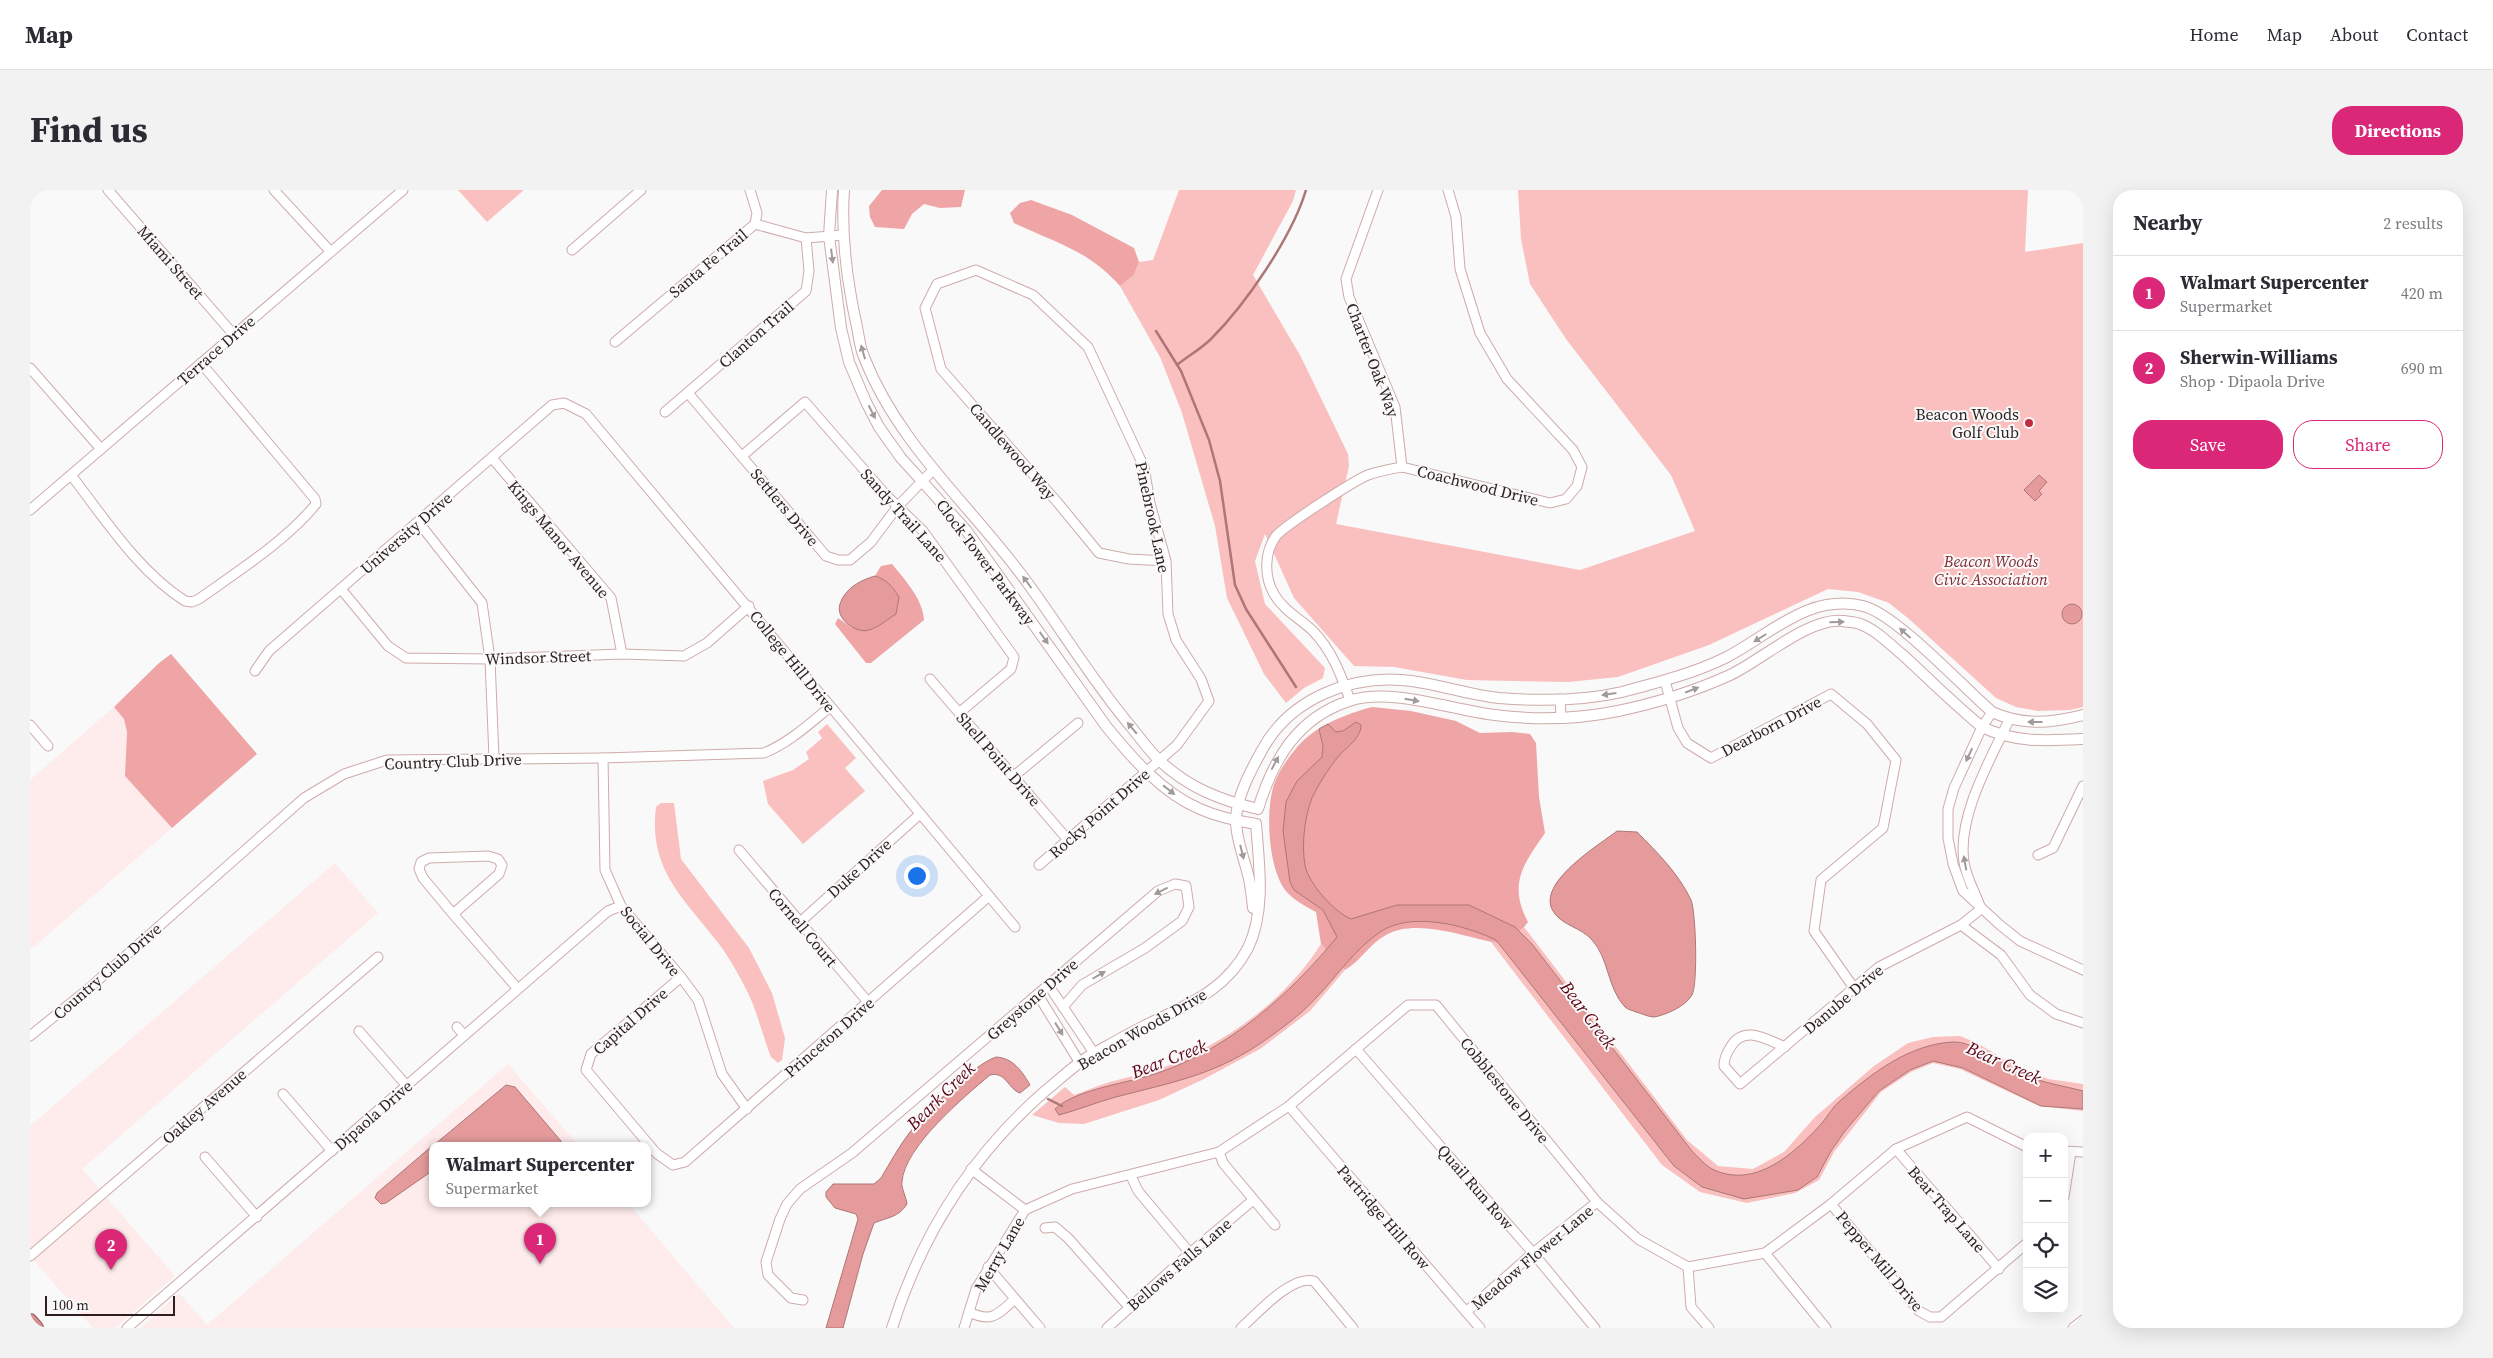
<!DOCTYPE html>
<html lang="en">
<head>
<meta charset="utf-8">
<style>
	body { margin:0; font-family:"Source Serif 4",serif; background:#f2f2f3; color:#2b2b33 }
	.controls { position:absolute; right:15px; bottom:15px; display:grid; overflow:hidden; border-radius:10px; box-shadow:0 5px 20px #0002 }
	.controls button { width:45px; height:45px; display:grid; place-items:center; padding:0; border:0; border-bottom:1px solid #e1e1e2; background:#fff; color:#2b2b33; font:25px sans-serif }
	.scale { position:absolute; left:15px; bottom:12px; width:130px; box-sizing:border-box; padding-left:5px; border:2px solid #2d1f1f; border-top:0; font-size:14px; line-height:18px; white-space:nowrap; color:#2d1f1f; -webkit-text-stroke:4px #f9f9f9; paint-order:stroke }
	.you { position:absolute; left:886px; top:685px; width:18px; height:18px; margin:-12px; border:4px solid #fff; border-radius:50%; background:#1a73e8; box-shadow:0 0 0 8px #1a73e833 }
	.badge { display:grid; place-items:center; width:32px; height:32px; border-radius:50%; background:#db2777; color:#fff; font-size:16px; font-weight:700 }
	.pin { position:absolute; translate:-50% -41px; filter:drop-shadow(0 1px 2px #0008) }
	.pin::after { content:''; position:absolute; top:26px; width:18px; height:15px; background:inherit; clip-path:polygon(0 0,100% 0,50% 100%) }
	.popup { position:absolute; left:399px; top:952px; width:222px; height:65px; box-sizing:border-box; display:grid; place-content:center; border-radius:10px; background:#fff; filter:drop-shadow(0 1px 4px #0005); font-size:16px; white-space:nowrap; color:#7c7c81 }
	.popup b { font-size:19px; color:#2b2b33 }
	.popup::after { content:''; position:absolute; left:50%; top:100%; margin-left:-10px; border:10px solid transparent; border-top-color:#fff }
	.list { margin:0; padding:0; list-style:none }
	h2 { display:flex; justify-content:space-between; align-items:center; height:65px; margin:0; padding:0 20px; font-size:21px }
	h2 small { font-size:16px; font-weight:400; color:#7c7c81 }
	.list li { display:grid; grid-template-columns:32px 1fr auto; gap:15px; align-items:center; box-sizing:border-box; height:75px; padding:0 20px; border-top:1px solid #e1e1e2 }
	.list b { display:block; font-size:19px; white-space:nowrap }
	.list p { margin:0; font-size:16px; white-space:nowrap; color:#7c7c81 }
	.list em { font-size:16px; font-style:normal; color:#7c7c81 }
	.actions { display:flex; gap:10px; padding:15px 20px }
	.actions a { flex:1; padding:11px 0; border:1px solid #db2777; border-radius:20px; text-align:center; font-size:18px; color:#db2777 }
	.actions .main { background:#db2777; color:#fff }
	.icon { flex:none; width:28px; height:28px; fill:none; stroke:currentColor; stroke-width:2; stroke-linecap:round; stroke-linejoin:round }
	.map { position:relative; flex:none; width:2053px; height:1138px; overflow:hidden; border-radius:20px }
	header { display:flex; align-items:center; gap:30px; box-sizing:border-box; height:70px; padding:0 25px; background:#fff; border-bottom:1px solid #e1e1e2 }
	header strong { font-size:24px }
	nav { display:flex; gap:28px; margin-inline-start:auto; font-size:18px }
	.intro { display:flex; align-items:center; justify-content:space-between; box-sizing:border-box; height:120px; padding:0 30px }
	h1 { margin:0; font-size:35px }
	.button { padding:12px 22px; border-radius:20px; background:#db2777; color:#fff; font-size:18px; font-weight:700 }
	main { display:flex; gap:30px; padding:0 30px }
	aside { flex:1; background:#fff; border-radius:20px; box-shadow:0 5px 20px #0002 }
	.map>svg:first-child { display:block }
	.built { fill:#feebeb }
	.green { fill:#f9c0bf }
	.forest { fill:#efa4a5 }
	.water { fill:#e59b9b; stroke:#ae7676 }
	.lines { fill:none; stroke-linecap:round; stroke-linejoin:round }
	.stream { stroke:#ae7676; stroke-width:2.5 }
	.minor-casing { stroke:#ceabaa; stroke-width:11 }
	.tertiary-casing { stroke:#ceabaa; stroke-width:12 }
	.trunk-casing { stroke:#965658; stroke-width:16 }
	.minor { stroke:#fff; stroke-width:9 }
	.tertiary { stroke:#fff; stroke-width:10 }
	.trunk { stroke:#d88f92; stroke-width:14 }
	.oneway { fill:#a09a9a }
	.poi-dot { fill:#be2d40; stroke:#f9f9f9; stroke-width:2 }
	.labels { text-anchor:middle; stroke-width:4; stroke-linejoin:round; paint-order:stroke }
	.street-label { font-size:16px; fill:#2d1f1f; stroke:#f9f9f9 }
	.poi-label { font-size:16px; fill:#2d1f1f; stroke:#f9f9f9; text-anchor:end }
	.park-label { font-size:16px; font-style:italic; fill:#822b32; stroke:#f9f9f9 }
	.water-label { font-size:18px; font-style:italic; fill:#5d0315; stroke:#f9f9f9 }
</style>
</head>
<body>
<header>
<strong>Map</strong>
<nav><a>Home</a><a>Map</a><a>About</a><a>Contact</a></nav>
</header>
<div class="intro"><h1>Find us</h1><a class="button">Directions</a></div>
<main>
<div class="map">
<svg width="2053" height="1138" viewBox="0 0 2053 1138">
	<rect width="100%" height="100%" fill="#f9f9f9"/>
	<g class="built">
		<path d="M84 517 94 529 97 542 95 586 142 638 0 760V590Z"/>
		<path d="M305 673 348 723 52 979 145 1086 85 1138H63L0 1066V936Z"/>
		<path d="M478 874 548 955H402V1013H598L704 1138H111L149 1103 177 1135Z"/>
	</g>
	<g class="green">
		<path d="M428 0H494L457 32Z"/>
		<path d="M1149 0H1266L1263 11 1223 85 1271 167 1318 264 1319 276 1306 334 1550 380 1665 341 1641 285 1536 149 1500 94 1491 49 1488 0H1998L1995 62 2053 53V517L2040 520 2008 521 1986 517 1966 508 1879 429 1859 413 1828 402 1798 399 1679 455 1588 487 1538 492 1437 490 1364 477 1324 476 1264 408 1235 344 1225 371 1235 414 1295 478 1293 488 1274 498 1256 513 1234 484 1197 408 1185 336 1152 223 1130 167 1090 96 1104 85 1109 72 1123 70Z"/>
		<path d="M797 534 826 568 815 578 835 601 773 654 738 614 733 591 763 580 779 569 776 562 792 548 788 542Z"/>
		<path d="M631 613H644L651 669 719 758 742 803 755 848 752 870 748 873 741 867C733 847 726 817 716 799 708 784 699 767 689 754 654 708 618 680 626 617Z"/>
		<path d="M1494 737 1657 950 1688 976 1723 979 1754 962 1785 927 1844 876 1878 853 1903 847 1930 846 1947 853 1979 872 2018 889 2053 894V921L2009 916 1930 879 1903 873 1881 882 1851 902 1804 962 1789 990 1765 1003 1717 1013 1670 1002 1632 975 1461 752 1473 754Z"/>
		<path d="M1291 754 1315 780 1280 821 1230 859 1174 889 1129 910 1054 934 1029 933 1002 925 1035 897 1044 905C1057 901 1070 894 1084 891 1097 887 1111 885 1124 881 1190 857 1254 813 1291 754Z"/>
	</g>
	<g class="forest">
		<path d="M852 0H935L931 17 910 18 894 14 882 24 874 39 845 37 840 27 839 16Z"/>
		<path d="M1001 10 1042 25 1104 58 1109 72 1104 85 1090 96C1058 60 1026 53 984 33L980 23 990 13Z"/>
		<path d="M862 374C875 390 893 409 894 430L841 473H836L805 434 808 428 822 438 869 407C862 396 857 390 845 386L851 376Z"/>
		<path d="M141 464 227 564 142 638 95 586 97 542 94 529 84 517 129 473Z"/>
		<path d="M1342 517 1381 521 1426 531 1450 543 1482 542 1500 544 1506 553 1509 607 1515 643C1493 675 1478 694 1498 732L1494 737 1473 754C1439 749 1388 727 1356 745 1339 754 1331 771 1315 780L1291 754 1286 722C1275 716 1263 710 1255 700 1239 678 1236 628 1242 602 1245 586 1257 569 1268 556 1287 535 1316 524 1342 517Z"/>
	</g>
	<g class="water">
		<path d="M2009 285 2017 292 2009 301 2012 304 2005 311 1994 300Z"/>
		<path d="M845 386C857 390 862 396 869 407L866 424C858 429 849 437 839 440 826 444 805 429 810 414 815 398 831 390 845 386Z"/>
		<circle cx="2042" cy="424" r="10"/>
		<path d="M1326 532 1331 535C1331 549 1316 557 1307 568 1299 578 1292 589 1286 600 1275 618 1271 654 1275 675 1278 693 1304 722 1321 729L1367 715H1439L1485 737 1502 754 1662 961C1668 967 1675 975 1682 979 1725 1000 1765 963 1792 933 1798 926 1803 916 1811 910 1842 883 1880 854 1923 852 1945 851 1975 877 1995 885 2013 893 2034 896 2053 901V919L2011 916 1933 878 1903 871 1880 880 1849 901 1815 941 1801 961 1787 987 1768 1000 1714 1009 1672 997 1644 976 1466 750C1435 735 1381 721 1350 742 1325 759 1307 786 1287 807 1271 825 1247 842 1228 855 1181 886 1139 893 1086 907 1067 912 1048 920 1029 925L1025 919C1046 899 1099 893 1128 883 1200 858 1259 805 1307 747L1293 720 1264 700 1260 692 1253 641 1256 612 1267 591 1292 567 1293 556 1289 539 1298 534 1306 542 1313 541Z"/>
		<path d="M1587 641 1607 642C1627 662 1649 684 1661 710 1666 722 1668 794 1662 805 1656 816 1636 825 1624 827 1618 827 1611 823 1606 822 1602 820 1598 820 1595 817 1577 798 1579 768 1562 750 1551 737 1532 736 1523 721 1506 693 1569 655 1587 641Z"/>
		<path d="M966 867C983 868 992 881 1000 895L990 903C978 899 976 881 960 885 934 907 874 957 872 992 871 998 876 1006 877 1014 868 1028 858 1027 844 1033L833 1064 813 1138H796L828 1029 826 1024 805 1018 796 1007V1002L803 994H844L851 988C860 973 869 956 880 942 897 921 941 876 966 867Z"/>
		<path d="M476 895 485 897 531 951 530 955H404Z"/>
		<path d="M402 956V981L356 1013 351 1014 345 1008 347 1003Z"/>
	</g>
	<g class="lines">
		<g class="stream">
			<path d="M1126 141 1151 181 1179 250 1190 291 1205 395 1216 419 1266 497"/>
			<path d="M1147 175C1158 166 1171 159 1181 149 1216 114 1262 47 1276 0"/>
			<path d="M1018 909 1032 916"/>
		</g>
		<g class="minor-casing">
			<g id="minor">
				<path d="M78 0 204 145"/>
				<path d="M244 0 300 61"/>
				<path d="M720 0 727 23 725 34"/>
				<path d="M542 60 611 0"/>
				<path d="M585 152 725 34 776 48 813 45"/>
				<path d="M0 178 71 259"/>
				<path d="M658 203 796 366 808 370H820L841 352 868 316 903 280"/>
				<path d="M635 222 776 101 779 81 776 48"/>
				<path d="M712 266 775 212 856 305 893 341 984 467 981 479 929 523"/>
				<path d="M462 268 581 408 592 464"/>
				<path d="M1372 277 1520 313 1536 309 1547 296 1552 277 1543 260 1477 189 1450 143 1430 79 1426 27 1418 0"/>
				<path d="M41 285C75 329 108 381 155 411L162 412 169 409C207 382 257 350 286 314L285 309 171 173"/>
				<path d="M0 320 373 0"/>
				<path d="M389 333 452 413 460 469 464 568"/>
				<path d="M311 399 358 456 376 468 460 469 592 464 654 466 677 453 719 416"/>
				<path d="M225 481 239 461 522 215 534 213 556 224 985 737"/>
				<path d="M900 489 1038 650"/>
				<path d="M1635 491 1648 538 1657 553 1681 568 1801 504 1837 534 1866 570 1853 638 1791 690 1784 741 1824 798"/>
				<path d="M1530 509 1531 527"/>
				<path d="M1320 510C1311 485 1302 460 1282 440 1269 428 1253 420 1244 404 1234 387 1234 362 1246 346 1254 336 1325 290 1338 285 1349 281 1361 279 1372 277L1365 217 1319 107 1316 89 1348 0"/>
				<path d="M1962 522 1952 537 1924 598 1918 619V648L1923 674 1933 701 1970 735 1990 751 2053 780"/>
				<path d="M0 535 18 556"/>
				<path d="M573 568 575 680 591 716 651 787 668 810 692 884 717 919"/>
				<path d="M984 586 1048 533"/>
				<path d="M709 660 838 812"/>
				<path d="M2008 665 2023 658 2053 596"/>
				<path d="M1009 675 1147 555 1179 511 1171 489 1146 450 1138 424 1136 371 1120 313 1114 277 1058 157 1003 105 946 80 907 94 895 118 911 179 1028 313 1069 363 1099 369 1136 371"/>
				<path d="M1950 716C1945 702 1936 687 1934 672 1927 627 1960 570 1979 530"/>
				<path d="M423 724 469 684 472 675 468 669 458 666 399 668 391 672 389 679 393 688 423 724 487 798"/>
				<path d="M769 733 890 624"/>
				<path d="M1931 735 1971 765 2000 805 2026 824 2053 833"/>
				<path d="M651 787 561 864 556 880 626 963 643 975 655 972 959 706"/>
				<path d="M1019 796 1064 863"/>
				<path d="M1008 805 1050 873"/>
				<path d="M427 837 434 845"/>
				<path d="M329 841 377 896"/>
				<path d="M0 846 57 800 274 608 314 584 357 570 573 568 734 563C759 553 779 534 800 517"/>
				<path d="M1755 857C1736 849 1713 834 1700 858 1696 864 1694 869 1694 876L1710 894 1849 777 1931 735 1951 719"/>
				<path d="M1326 859 1503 1063 1565 1138"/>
				<path d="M253 904 302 961"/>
				<path d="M1259 916 1450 1138"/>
				<path d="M1866 959 1969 1079"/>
				<path d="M2034 961 2053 962"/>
				<path d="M1189 962 1193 973 1245 1035"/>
				<path d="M175 967 227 1027"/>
				<path d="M941 979 995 1020"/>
				<path d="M1101 986 1108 1001 1160 1063"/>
				<path d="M2034 1007 2041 962"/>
				<path d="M1801 1014 1889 1121 1900 1127H1911L1997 1053"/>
				<path d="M995 1020 1042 999 1189 962 1259 916 1378 815H1406L1567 1012 1608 1049 1658 1077 1735 1063 1801 1014 1866 959 1937 927 1997 957"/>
				<path d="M1015 1038 1025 1037 1038 1048 1100 1118"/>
				<path d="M1735 1063 1796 1138"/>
				<path d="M0 1066 348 767"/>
				<path d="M958 1077 1010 1138"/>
				<path d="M1658 1077 1661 1117 1679 1138"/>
				<path d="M773 1110 761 1108 738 1085 736 1072 750 1029 757 1014 770 999 822 963 1128 701 1145 694 1156 696 1159 717 1152 731 1115 758 1052 795 1033 817"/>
				<path d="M939 1122C962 1133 967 1125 985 1109"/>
				<path d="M1436 1122 1503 1063 1567 1012"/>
				<path d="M97 1138 578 721 591 716"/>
				<path d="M934 1138 946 1099 995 1020"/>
				<path d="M1077 1138 1160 1063 1222 1011"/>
				<path d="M1211 1138C1228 1123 1261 1085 1284 1091L1323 1138"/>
				<path d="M2043 1138 2053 1130"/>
			</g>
		</g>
		<g class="tertiary-casing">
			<g id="tertiary">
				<path d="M802 0 799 46 811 138 819 172 836 212 849 237 871 268 936 340 1076 536C1101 567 1132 603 1170 619 1188 627 1207 631 1226 634 1229 673 1236 721 1218 758 1195 802 1156 815 1114 836 1096 845 1079 855 1061 865 1044 875 1029 890 1014 902 941 966 891 1046 862 1138"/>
				<path d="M814 0C811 45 817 92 827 137 829 147 830 158 834 167 869 257 944 318 999 395 1034 443 1064 493 1102 538 1111 549 1120 562 1130 571 1159 598 1190 610 1228 619 1243 570 1267 528 1319 511 1360 497 1422 520 1465 525 1504 530 1549 529 1588 521 1626 513 1665 501 1700 485 1732 470 1779 427 1813 431 1818 432 1825 432 1830 434 1847 440 1860 455 1874 466 1900 490 1925 515 1952 537 1985 553 2017 551 2053 549"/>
				<path d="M1223 718C1222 708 1221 698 1219 689 1215 670 1206 650 1206 631 1206 608 1220 582 1231 562 1259 508 1323 483 1382 491 1411 495 1439 505 1469 508 1508 511 1553 511 1592 502 1626 493 1662 484 1695 468 1740 445 1778 403 1833 416 1866 424 1933 497 1962 522 1993 536 2021 533 2053 525"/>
			</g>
		</g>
		<g class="trunk-casing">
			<path id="trunk" d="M0 1131 6 1138"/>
		</g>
		<use href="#minor" class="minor"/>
		<use href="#tertiary" class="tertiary"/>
		<use href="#trunk" class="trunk"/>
	</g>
	<defs><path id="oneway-solid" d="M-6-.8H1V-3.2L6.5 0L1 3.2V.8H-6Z" transform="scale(1.25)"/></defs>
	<g class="oneway">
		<use href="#oneway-solid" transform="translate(802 66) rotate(83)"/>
		<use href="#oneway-solid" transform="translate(833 162) rotate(-106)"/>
		<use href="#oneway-solid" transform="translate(842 222) rotate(63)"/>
		<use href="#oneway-solid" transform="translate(997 392) rotate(-126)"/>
		<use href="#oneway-solid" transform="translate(1807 432) rotate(-2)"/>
		<use href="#oneway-solid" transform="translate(1875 443) rotate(-138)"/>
		<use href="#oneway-solid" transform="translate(1014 448) rotate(55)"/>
		<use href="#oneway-solid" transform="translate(1730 448) rotate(148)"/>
		<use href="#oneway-solid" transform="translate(1662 500) rotate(-21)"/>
		<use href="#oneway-solid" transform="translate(1579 504) rotate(172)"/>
		<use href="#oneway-solid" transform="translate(1382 510) rotate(10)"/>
		<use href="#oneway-solid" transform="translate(2005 532) rotate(-180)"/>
		<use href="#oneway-solid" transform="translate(1102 538) rotate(-130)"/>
		<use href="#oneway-solid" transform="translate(1939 565) rotate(115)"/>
		<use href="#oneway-solid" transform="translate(1245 573) rotate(-62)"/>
		<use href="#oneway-solid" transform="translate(1139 600) rotate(38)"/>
		<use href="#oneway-solid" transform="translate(1212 662) rotate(76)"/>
		<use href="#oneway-solid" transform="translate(1935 673) rotate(-100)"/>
		<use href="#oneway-solid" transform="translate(1131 701) rotate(153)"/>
		<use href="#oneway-solid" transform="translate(1069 785) rotate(-30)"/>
		<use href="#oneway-solid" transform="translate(1029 839) rotate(58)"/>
	</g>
	<circle class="poi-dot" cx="1999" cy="233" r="5"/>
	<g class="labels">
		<g class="street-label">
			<text transform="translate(141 72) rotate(49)" y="6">Miami Street</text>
			<text transform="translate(678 73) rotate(-40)" y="6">Santa Fe Trail</text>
			<text transform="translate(726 144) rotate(-41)" y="6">Clanton Trail</text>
			<text transform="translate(186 160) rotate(-41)" y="6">Terrace Drive</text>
			<text transform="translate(1343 170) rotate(69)" y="6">Charter Oak Way</text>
			<text transform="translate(983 261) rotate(49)" y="6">Candlewood Way</text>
			<text transform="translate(1448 295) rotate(14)" y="6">Coachwood Drive</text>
			<text transform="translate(755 317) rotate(50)" y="6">Settlers Drive</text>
			<text transform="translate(874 325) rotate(48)" y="6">Sandy Trail Lane</text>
			<text transform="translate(1123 327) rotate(78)" y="6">Pinebrook Lane</text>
			<text transform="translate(376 343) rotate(-41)" y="6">University Drive</text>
			<text transform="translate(529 349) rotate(50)" y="6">Kings Manor Avenue</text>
			<text transform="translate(956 372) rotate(53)" y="6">Clock Tower Parkway</text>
			<text transform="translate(508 467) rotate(-2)" y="6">Windsor Street</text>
			<text transform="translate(763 471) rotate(51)" y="6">College Hill Drive</text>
			<text transform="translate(1741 536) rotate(-28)" y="6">Dearborn Drive</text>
			<text transform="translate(969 569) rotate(49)" y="6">Shell Point Drive</text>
			<text transform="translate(423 571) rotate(-2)" y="6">Country Club Drive</text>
			<text transform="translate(1069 623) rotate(-41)" y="6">Rocky Point Drive</text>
			<text transform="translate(829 678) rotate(-42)" y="6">Duke Drive</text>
			<text transform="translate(773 737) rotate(50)" y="6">Cornell Court</text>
			<text transform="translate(621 751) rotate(51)" y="6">Social Drive</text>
			<text transform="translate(77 781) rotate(-41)" y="6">Country Club Drive</text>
			<text transform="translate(1002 809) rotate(-41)" y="6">Greystone Drive</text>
			<text transform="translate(1813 809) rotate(-40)" y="6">Danube Drive</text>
			<text transform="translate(600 831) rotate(-41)" y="6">Capital Drive</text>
			<text transform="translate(1112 839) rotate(-30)" y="6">Beacon Woods Drive</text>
			<text transform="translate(799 847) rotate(-41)" y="6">Princeton Drive</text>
			<text transform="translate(1475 900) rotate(51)" y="6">Cobblestone Drive</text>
			<text transform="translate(174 916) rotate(-41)" y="6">Oakley Avenue</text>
			<text transform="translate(343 925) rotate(-41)" y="6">Dipaola Drive</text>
			<text transform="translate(1446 997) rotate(49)" y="6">Quail Run Row</text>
			<text transform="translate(1917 1019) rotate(49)" y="6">Bear Trap Lane</text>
			<text transform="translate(1354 1027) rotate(49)" y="6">Partridge Hill Row</text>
			<text transform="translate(969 1064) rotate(-60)" y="6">Merry Lane</text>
			<text transform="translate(1502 1067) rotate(-40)" y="6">Meadow Flower Lane</text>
			<text transform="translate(1850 1071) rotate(50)" y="6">Pepper Mill Drive</text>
			<text transform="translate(1149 1074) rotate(-41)" y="6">Bellows Falls Lane</text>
		</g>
		<g class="poi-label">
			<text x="1989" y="230">Beacon Woods<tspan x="1989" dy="18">Golf Club</tspan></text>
		</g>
		<g class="park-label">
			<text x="1961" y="377">Beacon Woods<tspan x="1961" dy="18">Civic Association</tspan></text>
		</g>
		<g class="water-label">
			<text transform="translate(1558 825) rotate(53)" y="6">Bear Creek</text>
			<text transform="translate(1139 869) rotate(-21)" y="6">Bear Creek</text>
			<text transform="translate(1974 873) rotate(24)" y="6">Bear Creek</text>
			<text transform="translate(911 906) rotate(-45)" y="6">Beark Creek</text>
		</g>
	</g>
</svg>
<div class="controls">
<button>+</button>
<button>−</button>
<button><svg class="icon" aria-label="locate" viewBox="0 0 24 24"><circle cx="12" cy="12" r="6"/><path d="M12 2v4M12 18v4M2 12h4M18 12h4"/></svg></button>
<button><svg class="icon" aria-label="layers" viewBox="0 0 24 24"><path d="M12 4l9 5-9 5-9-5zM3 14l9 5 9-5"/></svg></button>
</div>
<div class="scale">100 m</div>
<div class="you"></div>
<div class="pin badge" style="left:510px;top:1074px">1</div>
<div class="popup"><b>Walmart Supercenter</b>Supermarket</div>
<div class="pin badge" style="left:81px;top:1080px">2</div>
</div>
<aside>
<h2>Nearby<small>2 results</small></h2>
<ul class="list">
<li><span class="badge">1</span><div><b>Walmart Supercenter</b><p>Supermarket</p></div><em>420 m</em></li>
<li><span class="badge">2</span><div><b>Sherwin-Williams</b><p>Shop · Dipaola Drive</p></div><em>690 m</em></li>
</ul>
<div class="actions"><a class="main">Save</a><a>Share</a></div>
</aside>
</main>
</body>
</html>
